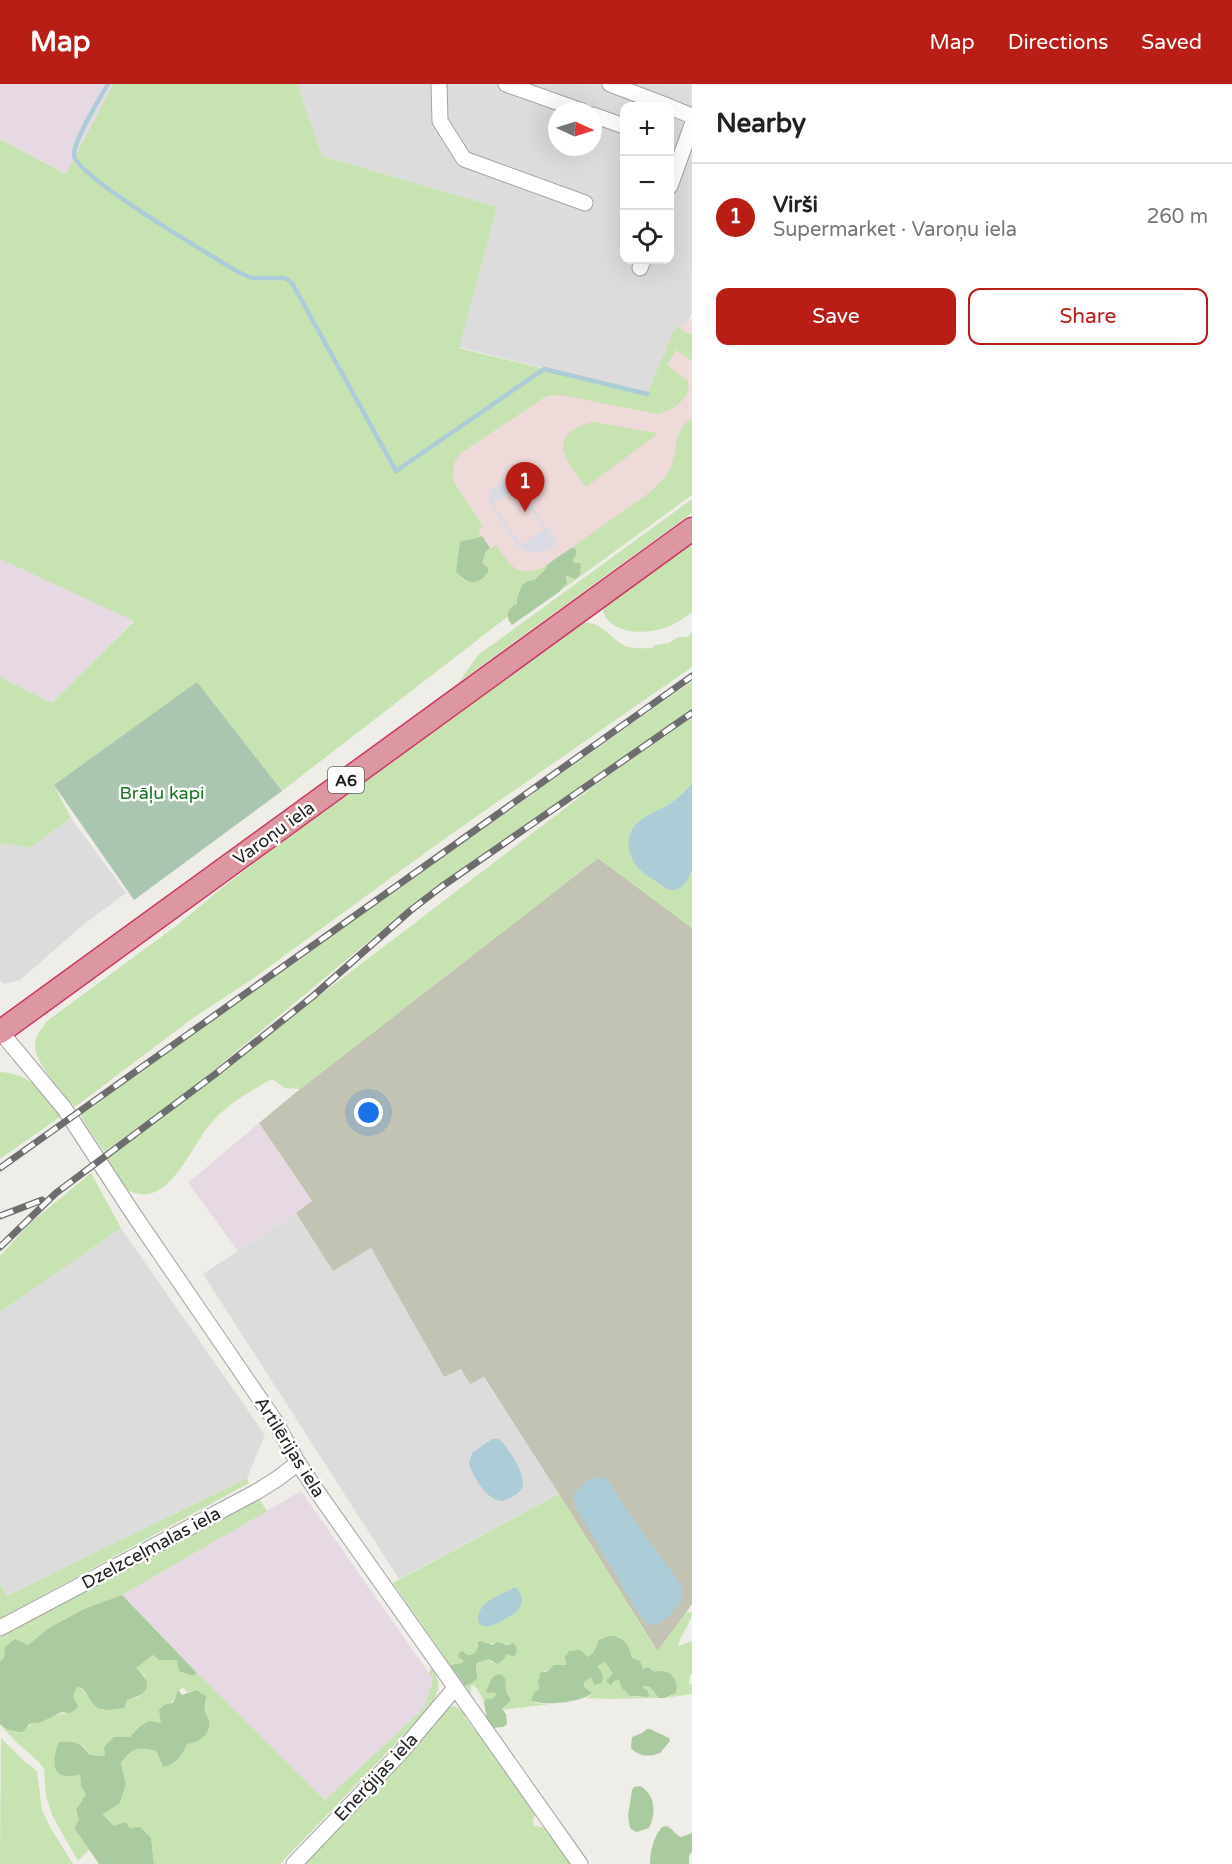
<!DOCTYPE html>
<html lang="en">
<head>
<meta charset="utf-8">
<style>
	body { margin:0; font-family:"Varela Round",sans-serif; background:#f2f2f2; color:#222 }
	.controls { position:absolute; right:18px; top:18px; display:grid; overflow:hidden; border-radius:12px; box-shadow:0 6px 24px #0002 }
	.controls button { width:54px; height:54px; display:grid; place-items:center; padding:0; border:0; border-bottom:2px solid #e0e0e0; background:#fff; color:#222; font:30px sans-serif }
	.compass { position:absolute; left:548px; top:18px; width:54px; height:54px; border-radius:50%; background:#fff; box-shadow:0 6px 24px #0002; rotate:94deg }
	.you { position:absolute; left:369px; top:1029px; width:21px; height:21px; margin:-15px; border:4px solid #fff; border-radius:50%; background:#1a73e8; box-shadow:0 0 0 9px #1a73e833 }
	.badge { display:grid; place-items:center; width:39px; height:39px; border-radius:50%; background:#b91e16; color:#fff; font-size:20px; font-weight:700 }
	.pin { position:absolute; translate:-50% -50px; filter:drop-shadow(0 2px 3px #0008) }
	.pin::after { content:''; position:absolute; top:32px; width:21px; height:18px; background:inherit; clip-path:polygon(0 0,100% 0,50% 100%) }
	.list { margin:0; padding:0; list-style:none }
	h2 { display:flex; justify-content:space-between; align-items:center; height:78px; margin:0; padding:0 24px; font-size:26px }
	h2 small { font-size:20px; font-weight:400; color:#767676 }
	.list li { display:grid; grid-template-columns:39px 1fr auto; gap:18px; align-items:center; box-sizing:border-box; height:108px; padding:0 24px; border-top:2px solid #e0e0e0 }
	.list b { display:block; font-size:22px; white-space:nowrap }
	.list p { margin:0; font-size:20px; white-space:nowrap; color:#767676 }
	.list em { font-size:20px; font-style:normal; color:#767676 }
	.actions { display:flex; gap:12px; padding:18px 24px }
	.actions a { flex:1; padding:14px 0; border:2px solid #b91e16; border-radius:12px; text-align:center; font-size:21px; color:#b91e16 }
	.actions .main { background:#b91e16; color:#fff }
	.icon { flex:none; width:33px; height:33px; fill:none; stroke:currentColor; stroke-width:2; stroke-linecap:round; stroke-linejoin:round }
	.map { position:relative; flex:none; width:692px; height:1780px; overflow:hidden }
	header { display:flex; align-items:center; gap:36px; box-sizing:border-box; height:84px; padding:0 30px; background:#b91e16; color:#fff }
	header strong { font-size:28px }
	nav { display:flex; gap:33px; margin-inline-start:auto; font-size:21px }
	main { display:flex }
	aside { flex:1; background:#fff }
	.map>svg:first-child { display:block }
	.residential { fill:#dddcdc; fill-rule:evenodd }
	.commercial { fill:#eedad8 }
	.industrial { fill:#e7d9e4 }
	.construction { fill:#c2c3b3 }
	.grass { fill:#c8e3b2; fill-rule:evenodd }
	.forest { fill:#aacaa0 }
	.cemetery { fill:#aac5b0 }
	.plaza { fill:#dbdbe5; fill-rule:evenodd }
	.water { fill:#acccd8 }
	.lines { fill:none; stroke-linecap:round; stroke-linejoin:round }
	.stream { stroke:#acccd8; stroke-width:4.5 }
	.minor-casing { stroke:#a3a3a3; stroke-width:17 }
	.highway-casing { stroke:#c83963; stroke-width:25 }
	.minor { stroke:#fff; stroke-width:15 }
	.highway { stroke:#dd97a1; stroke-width:22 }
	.rail-casing { stroke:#6d6d6d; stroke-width:7 }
	.rail { stroke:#fff; stroke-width:4.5; stroke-dasharray:14; stroke-linecap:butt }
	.labels { text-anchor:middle; stroke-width:5; stroke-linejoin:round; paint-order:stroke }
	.shield { fill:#fff; stroke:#626262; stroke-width:1.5 }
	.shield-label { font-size:16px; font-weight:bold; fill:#1f1f1f }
	.park-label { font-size:18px; fill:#187324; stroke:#fff }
	.street-label { font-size:18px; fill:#1f1f1f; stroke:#fff }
</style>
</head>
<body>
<header>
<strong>Map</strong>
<nav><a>Map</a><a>Directions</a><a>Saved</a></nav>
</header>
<main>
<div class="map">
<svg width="692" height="1780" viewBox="0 0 692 1780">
	<rect width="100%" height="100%" fill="#efede7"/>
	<g class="residential">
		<path d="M297 0H692V228L688 237 674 247 647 310 459 263 497 123 322 72ZM624 22H670V176H624ZM557 27H593V63H557Z"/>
		<path d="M71 734 126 809 83 841 20 896 4 900 0 897V762L4 759 30 764Z"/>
		<path d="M296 1129 333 1186 371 1164 444 1293 461 1285 483 1293 559 1410 399 1495 203 1190Z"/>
		<path d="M121 1144 265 1351 247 1394 7 1512 0 1500V1228Z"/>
	</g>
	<path class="commercial" d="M692 235V398L511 530 406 381 544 285 647 310 674 246Z"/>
	<g class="industrial">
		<path d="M0 0H113L67 90 0 55Z"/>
		<path d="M0 475 134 536 52 619 0 593Z"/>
		<path d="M259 1039 312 1118 238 1167 188 1099Z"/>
		<path d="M301 1407 433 1595 424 1624 325 1716 197 1589 122 1511Z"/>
	</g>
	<path class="construction" d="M598 774 692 844V1520L658 1568 559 1410 484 1293 470 1300 461 1285 444 1293 371 1164 333 1187 296 1129 312 1117 259 1039 300 1005Z"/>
	<g class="grass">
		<path d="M113 0H297L322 72 497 123 459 264 647 310 674 246 681 242V246L689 250 692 249V277L676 266 667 281 688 297C692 315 672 327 657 330L566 312 551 311 545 313 461 369C453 378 451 388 455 400L483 442 478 446 482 452 476 456H466L456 487 461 494 467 498 482 479 486 467 496 461C511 483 520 497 548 480L545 486 519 507 517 520 511 530 282 707 197 599 54 701 71 734 30 764 4 759 0 762V593L52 619 134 537 0 475V55L66 90Z"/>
		<path d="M692 334V411L559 508 564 503 566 494 570 492 574 480 572 476 574 464H571L652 407C658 400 665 394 670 385 679 365 672 348 692 334Z"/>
		<path d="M595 338 655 349 656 351 586 403C576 388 549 361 573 346 580 342 587 339 595 338Z"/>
		<path d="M692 415V429L459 598 478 571Z"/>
		<path d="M692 460V528C683 535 674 541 664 544 645 551 608 550 603 526L610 518Z"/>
		<path d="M583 539C603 537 611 557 628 563 636 565 644 564 652 564L655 561 669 559 678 553H688L692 548V583L447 753 251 896 193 934 75 1023C64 1012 35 978 35 963 34 953 42 945 47 937L180 839 223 803 273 765Z"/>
		<path d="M692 597V625L428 808 185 1010 104 1068 82 1035 81 1030Z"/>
		<path d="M692 633V699C686 706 679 714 671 719 656 729 637 734 630 752L686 797 692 787V844L598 774 300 1005 285 1004 272 995C250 1007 229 1019 212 1038 194 1057 173 1115 140 1110 133 1109 127 1107 124 1102 117 1094 112 1083 107 1074L602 696Z"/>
		<path d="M0 988C31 990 39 1005 57 1027L60 1033 0 1075Z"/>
		<path d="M91 1089 121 1144 0 1228V1172L29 1140Z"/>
		<path d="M247 1394 249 1399 0 1535V1500L7 1512Z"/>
		<path d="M559 1410 657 1567 687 1528H692C691 1541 680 1550 678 1562L692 1557V1590L690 1591 689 1600 692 1601V1610L665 1614 673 1611 651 1584 643 1585C640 1582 634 1578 632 1574 631 1571 631 1567 629 1564 618 1546 610 1552 596 1561L593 1569 588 1573 583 1570 565 1577 566 1582 544 1587 540 1605 534 1619 547 1620 566 1618 503 1626V1622L509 1612 505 1604 506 1596 489 1598V1602L496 1610 494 1614 487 1615 484 1618 481 1611 474 1601 471 1602V1610L465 1602 472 1599 477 1586 476 1581 477 1579 489 1575 493 1579 517 1565 514 1559C508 1560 492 1561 486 1558L476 1561 477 1565 474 1570 468 1571 465 1568 462 1579 450 1581 393 1499ZM513 1504H517L510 1533 489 1542H483L484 1521Z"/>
		<path d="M260 1416 267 1427 122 1511 84 1525 49 1544 28 1561 0 1577V1553L190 1451 249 1420Z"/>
		<path d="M153 1571 159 1576H177L193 1592 197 1589 325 1716 424 1624 433 1595 429 1589 431 1584C446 1600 435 1616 424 1630L280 1780H154L151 1754 130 1744 114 1742 102 1730 126 1700 121 1679C134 1664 137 1662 156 1667L163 1683 186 1660 208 1633 205 1628 206 1612 196 1606 187 1608 183 1603C176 1608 166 1630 161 1639L139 1643 130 1653 105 1672 90 1671 83 1661 60 1690 65 1692 80 1691 81 1702 86 1710 76 1726 79 1736 74 1744 89 1766 78 1777 53 1733 46 1713 44 1685 39 1678 17 1659 1 1642 16 1648C26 1642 59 1628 69 1629L73 1612 77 1603 81 1604C86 1609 89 1616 94 1621 101 1629 114 1625 124 1624L126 1616 139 1613 145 1592 135 1584Z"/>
		<path d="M605 1578 613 1590 614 1597 619 1596 633 1613H645L647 1606 643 1604 644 1602 650 1603 659 1614 610 1615 587 1614 591 1611 584 1603V1598L598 1585 597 1582Z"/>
		<path d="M454 1622C462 1625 464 1632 469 1639 492 1666 512 1695 532 1724L535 1731 533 1736 534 1742 547 1744 573 1780H304L448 1624Z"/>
		<path d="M1 1654 25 1678 37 1687 42 1726 50 1743 73 1780H0Z"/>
	</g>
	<g class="forest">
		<path d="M482 452 490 464 486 467 482 479 488 484V488C478 503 465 500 456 487L460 458C468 455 475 456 482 452Z"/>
		<path d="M571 464H575C577 469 576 473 572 476L574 479H581L580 491 575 495 567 492 566 494 567 499 559 508 512 541C505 532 506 525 517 520V514L522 501 528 497 534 496 545 486 548 480Z"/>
		<path d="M122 1511 197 1589 193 1592 179 1587 177 1576H159L153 1571 136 1584C154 1600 149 1610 127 1616L124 1624C115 1625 101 1629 94 1621 89 1616 87 1609 82 1604L77 1603 73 1612 78 1622 74 1627 69 1629 62 1628 41 1638 29 1640 23 1648C15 1648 5 1646 0 1640V1577L4 1574 5 1563 15 1555 28 1561 49 1544 84 1525Z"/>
		<path d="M609 1552C623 1551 630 1562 632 1574L640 1577 643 1585 648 1583 655 1588C669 1584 679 1594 676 1609L665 1614H659L650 1603 644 1602 643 1604 647 1606 649 1611 648 1613 630 1612 622 1604 619 1596 614 1597 611 1601 607 1598V1595L613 1590 605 1578 597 1582 603 1591 602 1599 594 1601 591 1593 584 1598V1603L592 1609C583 1618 541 1623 531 1616L534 1609 540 1605 538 1599 540 1589 548 1587 554 1581H566L565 1573 569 1567 580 1566 588 1573 593 1569 599 1556Z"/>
		<path d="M481 1557 493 1561 497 1558 507 1561 514 1559 517 1565 516 1570 513 1572 507 1570 502 1577 497 1580 489 1575 477 1579 476 1581 477 1594 472 1599 465 1602 450 1581 462 1579 463 1576 458 1573 459 1569 462 1567 468 1571 474 1570 477 1565 478 1558Z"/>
		<path d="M500 1590C510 1595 503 1601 507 1609 508 1611 510 1614 511 1616L502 1625 506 1630 507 1640 503 1643 492 1644 487 1636 484 1618 487 1615 494 1614 496 1610 494 1608 488 1609 486 1607C491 1599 489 1592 500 1590Z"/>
		<path d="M178 1606 182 1611 196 1606 206 1612C206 1617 204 1624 205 1628 206 1631 209 1634 209 1637 211 1651 198 1659 187 1660 183 1671 175 1681 163 1683L156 1667C137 1662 133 1664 121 1679L126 1700 119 1720 102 1730 114 1742 125 1738 130 1744 140 1743 151 1754 154 1780H99L74 1744 79 1736 76 1726 86 1710 81 1702 80 1691C75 1691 69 1693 65 1692 49 1689 55 1668 59 1658 74 1656 81 1659 90 1671L105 1672 104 1663 114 1653H130L139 1643 149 1637 161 1639 159 1626 164 1621 173 1619Z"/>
		<path d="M647 1645H650L669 1654 670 1657 660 1669C649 1673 639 1673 631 1664L632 1653 642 1649Z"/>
		<path d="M640 1702C656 1711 656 1730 649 1744L636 1748 630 1744 628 1732 632 1706 634 1703Z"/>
		<path d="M666 1742C673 1744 674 1750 681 1753L692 1749V1768L689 1771V1780H650C650 1767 654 1752 662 1743Z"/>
	</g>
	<path class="cemetery" d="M197 598 282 707 134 816 54 701Z"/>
	<path class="plaza" d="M517 386 521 387 518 401 558 460 542 469 528 468 516 461 489 417V407ZM517 404 544 445 521 461 493 420Z"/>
	<g class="water">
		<path d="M692 699V787C689 793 685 802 678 805 670 809 663 802 657 798 651 794 643 789 638 784 629 774 625 756 633 744 641 732 660 727 672 718 680 713 686 706 692 699Z"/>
		<path d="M492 1355C496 1355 497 1354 501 1357 509 1365 527 1392 522 1404 518 1411 510 1414 502 1417 486 1416 474 1394 469 1380L472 1369Z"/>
		<path d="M597 1393 605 1394 610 1399 627 1426 682 1502C682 1508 683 1512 680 1517 676 1526 661 1543 650 1540 645 1538 643 1534 639 1530L575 1422 573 1410 589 1395Z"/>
		<path d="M513 1504H517L522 1513C522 1518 521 1523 517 1527 513 1532 489 1545 483 1542 474 1539 479 1526 484 1521 491 1514 504 1509 513 1504Z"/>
	</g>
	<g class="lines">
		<path class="stream" d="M108 0C100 14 73 57 74 71 75 92 214 173 238 188L252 194H285L292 199 396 387 544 285 647 310"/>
		<g class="minor-casing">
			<g id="minor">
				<path d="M439 0 440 37 464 75 585 119"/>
				<path d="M506 0 582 27"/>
				<path d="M610 0 668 22"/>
				<path d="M670 23 692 32"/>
				<path d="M593 31 624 42"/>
				<path d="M670 102 692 41"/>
				<path d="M640 184 643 176"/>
				<path d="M0 947 64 1024 134 1131 275 1337 298 1379 316 1406 580 1780"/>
				<path d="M0 1544 256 1408 277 1395 298 1379"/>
				<path d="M294 1780 401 1668 455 1604"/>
			</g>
		</g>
		<g class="highway-casing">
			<path id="highway" d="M0 948 692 445"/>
		</g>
		<use href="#minor" class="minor"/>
		<use href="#highway" class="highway"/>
		<g class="rail-casing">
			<g id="rail">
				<path d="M0 1084 692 592"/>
				<path d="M0 1132 42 1116"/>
				<path d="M0 1163 56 1109 214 991 312 913 411 826 441 803 692 629"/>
			</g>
		</g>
		<use href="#rail" class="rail"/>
	</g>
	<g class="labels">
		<rect class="shield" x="328" y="683" width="36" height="26" rx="4.5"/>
		<g class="shield-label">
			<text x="346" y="702">A6</text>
		</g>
		<g class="park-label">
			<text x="162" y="715">Brāļu kapi</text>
		</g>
		<g class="street-label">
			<text transform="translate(274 749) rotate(-36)" y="6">Varoņu iela</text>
			<text transform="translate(290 1363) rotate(58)" y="6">Artilērijas iela</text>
			<text transform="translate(151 1464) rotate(-28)" y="6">Dzelzceļmalas iela</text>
			<text transform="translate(376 1693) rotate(-47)" y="6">Enerģijas iela</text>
		</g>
	</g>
</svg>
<div class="controls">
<button>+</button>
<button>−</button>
<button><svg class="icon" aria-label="locate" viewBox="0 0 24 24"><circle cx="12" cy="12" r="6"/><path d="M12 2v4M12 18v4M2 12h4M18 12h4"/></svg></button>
</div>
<svg class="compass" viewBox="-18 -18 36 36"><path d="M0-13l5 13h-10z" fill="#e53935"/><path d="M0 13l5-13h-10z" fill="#767676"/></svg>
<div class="you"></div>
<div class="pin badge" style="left:525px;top:428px">1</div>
</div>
<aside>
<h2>Nearby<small></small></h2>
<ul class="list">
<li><span class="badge">1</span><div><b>Virši</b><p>Supermarket · Varoņu iela</p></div><em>260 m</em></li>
</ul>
<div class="actions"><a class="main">Save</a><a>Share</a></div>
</aside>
</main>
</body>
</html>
